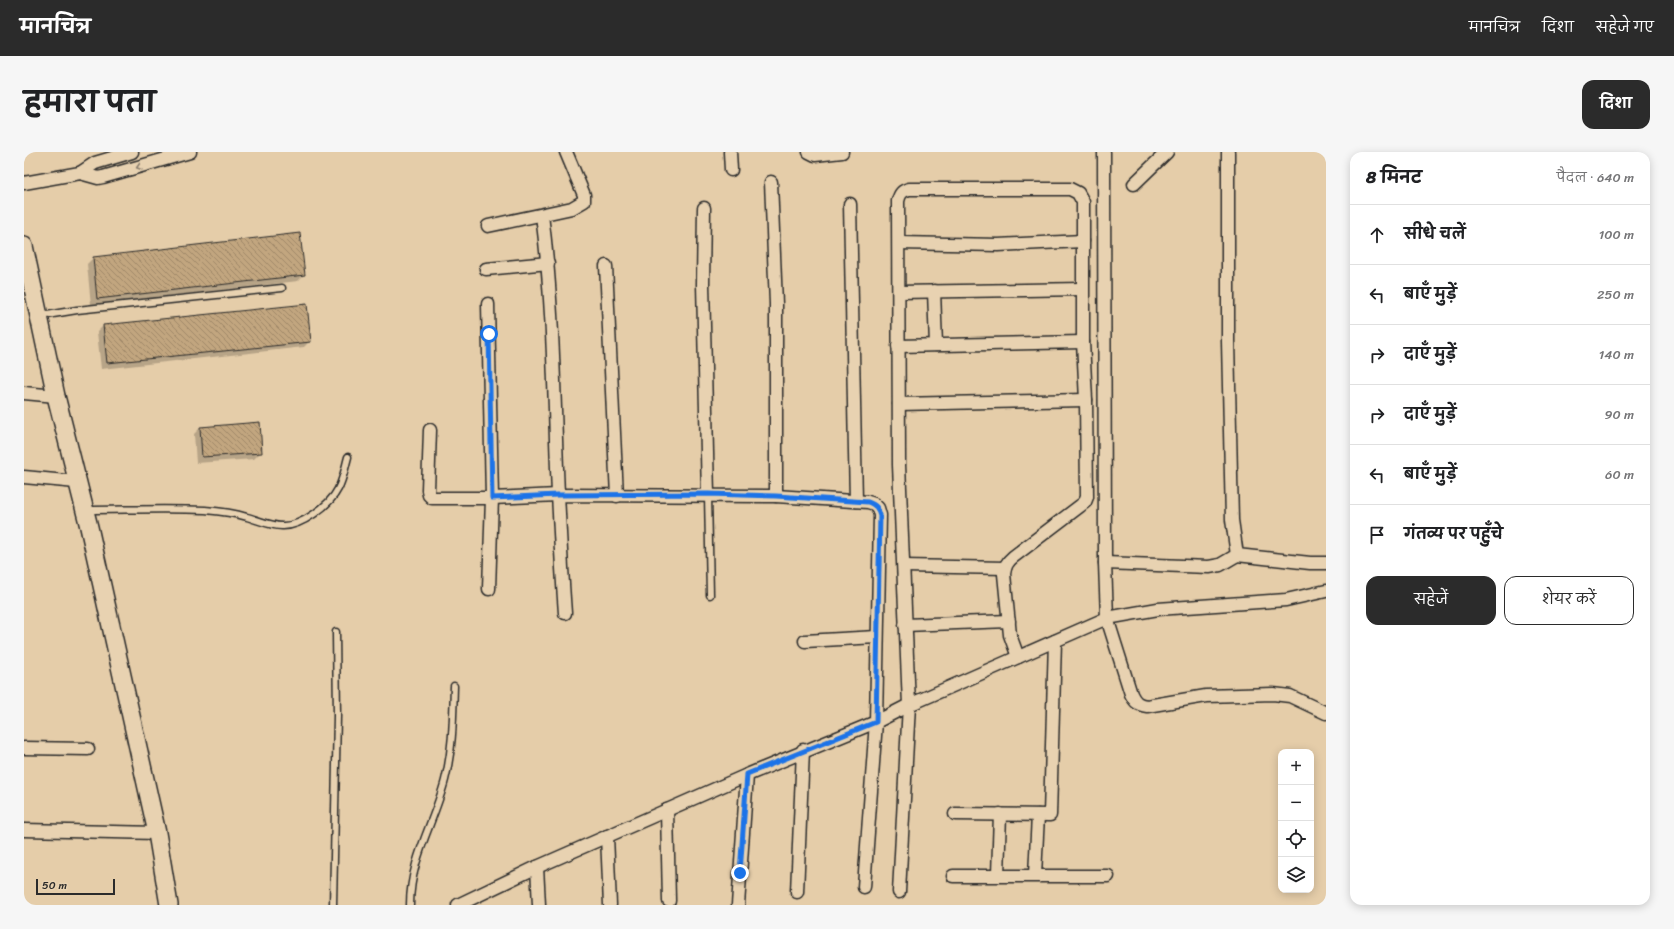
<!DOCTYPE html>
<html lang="hi">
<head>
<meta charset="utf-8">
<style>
	body { margin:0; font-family:Sriracha,"Playpen Sans Deva",sans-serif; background:#f6f6f6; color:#202124 }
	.controls { position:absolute; right:12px; bottom:12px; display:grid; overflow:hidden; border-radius:8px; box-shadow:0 2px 10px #0003 }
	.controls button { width:36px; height:36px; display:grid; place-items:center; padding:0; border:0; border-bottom:1px solid #e0e0e0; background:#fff; color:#202124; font:20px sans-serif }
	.scale { position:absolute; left:12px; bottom:10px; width:79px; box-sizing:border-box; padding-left:4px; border:2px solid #2b2b2b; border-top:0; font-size:11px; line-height:14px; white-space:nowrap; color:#2b2b2b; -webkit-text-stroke:3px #e8d2b1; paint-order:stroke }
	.stop { position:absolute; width:12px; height:12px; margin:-9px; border:3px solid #1a73e8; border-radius:50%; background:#fff }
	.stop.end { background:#1a73e8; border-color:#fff; box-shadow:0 1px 4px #0008 }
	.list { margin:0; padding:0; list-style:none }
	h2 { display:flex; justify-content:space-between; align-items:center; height:52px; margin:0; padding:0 16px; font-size:17px }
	h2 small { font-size:13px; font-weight:400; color:#757577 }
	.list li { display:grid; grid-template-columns:26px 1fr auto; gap:12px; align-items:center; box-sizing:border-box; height:60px; padding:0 16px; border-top:1px solid #e0e0e0 }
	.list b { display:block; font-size:15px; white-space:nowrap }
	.list em { font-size:13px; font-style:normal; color:#757577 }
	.actions { display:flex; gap:8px; padding:12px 16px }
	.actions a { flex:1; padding:9px 0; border:1px solid #2b2b2b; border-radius:12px; text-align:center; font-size:14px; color:#2b2b2b }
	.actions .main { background:#2b2b2b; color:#fff }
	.icon { flex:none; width:22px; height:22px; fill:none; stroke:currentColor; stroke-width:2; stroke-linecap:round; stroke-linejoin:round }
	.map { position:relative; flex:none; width:1302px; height:753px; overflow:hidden; border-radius:12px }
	header { display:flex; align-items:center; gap:24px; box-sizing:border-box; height:56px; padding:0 20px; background:#2b2b2b; color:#fff }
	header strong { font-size:19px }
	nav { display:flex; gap:22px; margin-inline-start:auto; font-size:14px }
	.intro { display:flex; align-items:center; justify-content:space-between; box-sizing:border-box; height:96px; padding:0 24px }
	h1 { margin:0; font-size:28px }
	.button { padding:10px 18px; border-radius:12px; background:#2b2b2b; color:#fff; font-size:14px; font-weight:700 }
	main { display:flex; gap:24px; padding:0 24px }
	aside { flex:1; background:#fff; border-radius:12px; box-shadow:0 2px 10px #0003 }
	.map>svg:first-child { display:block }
	.shadow { fill:#0003 }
	.building { fill:url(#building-back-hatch); stroke:#2b2b2b }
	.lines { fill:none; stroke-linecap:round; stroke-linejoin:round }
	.lane-casing { stroke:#2b2b2b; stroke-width:9 }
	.street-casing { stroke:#2b2b2b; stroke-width:15 }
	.secondary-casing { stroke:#2b2b2b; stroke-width:20 }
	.lane { stroke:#e8d2b1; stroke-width:6 }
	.street { stroke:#e8d2b1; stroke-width:12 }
	.secondary { stroke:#e8d2b1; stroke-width:17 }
	.oneway { stroke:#8a7e6e }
	.route { stroke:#1a73e8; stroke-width:5 }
</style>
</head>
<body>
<header>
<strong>मानचित्र</strong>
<nav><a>मानचित्र</a><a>दिशा</a><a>सहेजे गए</a></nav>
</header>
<div class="intro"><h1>हमारा पता</h1><a class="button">दिशा</a></div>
<main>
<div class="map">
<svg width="1302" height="753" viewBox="0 0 1302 753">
	<defs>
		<pattern id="building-back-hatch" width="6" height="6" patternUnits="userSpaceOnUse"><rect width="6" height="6" fill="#c2a67f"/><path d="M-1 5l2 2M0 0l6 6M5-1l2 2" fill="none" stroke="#9e8768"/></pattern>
	</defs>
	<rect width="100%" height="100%" fill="#e5cda9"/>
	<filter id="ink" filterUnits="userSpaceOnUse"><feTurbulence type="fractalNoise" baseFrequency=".025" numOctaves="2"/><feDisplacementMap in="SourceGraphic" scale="8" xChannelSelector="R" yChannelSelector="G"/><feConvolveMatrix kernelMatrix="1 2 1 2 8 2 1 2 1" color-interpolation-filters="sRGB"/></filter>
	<g filter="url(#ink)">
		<g class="shadow">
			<path d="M69 106 280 123 274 129 67 153 63 112Z"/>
			<path d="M79 174 286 189 280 195 77 217 73 180Z"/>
			<path d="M176 276 237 300 230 307 172 311 170 282Z"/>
		</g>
		<g class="building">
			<path d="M276 81 281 123 73 147 69 105Z"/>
			<path d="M283 152 287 190 83 211 79 173Z"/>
			<path d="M236 270 238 301 178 305 176 275Z"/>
		</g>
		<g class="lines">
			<g class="lane-casing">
				<g id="lane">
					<path d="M17 164 53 158 258 136"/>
					<path d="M684 343 686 443"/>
					<path d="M62 358C101 358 141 356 181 358 194 359 210 361 223 365 234 368 246 374 258 374 277 375 306 353 314 337 319 328 321 316 324 305"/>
					<path d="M309 753 313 564 312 480"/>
					<path d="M386 753C386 707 410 671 421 628 429 597 429 565 430 534"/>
				</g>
			</g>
			<g class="street-casing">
				<g id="street">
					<path d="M706 0 707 18"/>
					<path d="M785 0 791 3 818 0"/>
					<path d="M1080 0 1081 411 1083 466 1107 542C1111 550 1114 553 1123 554L1182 544 1249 542 1266 544 1302 561"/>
					<path d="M1204 0V189L1208 368 1213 403 1286 411H1302"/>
					<path d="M56 21 71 11 108 0"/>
					<path d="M747 30 752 152V344"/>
					<path d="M0 31 56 21 74 26 79 25 166 0"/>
					<path d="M1110 32 1143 0"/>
					<path d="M826 52 832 349"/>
					<path d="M680 56 679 132 684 343"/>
					<path d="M518 63C530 156 530 249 534 342 536 382 538 421 541 461"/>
					<path d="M464 74 548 56 560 49V43L542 0"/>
					<path d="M875 91 974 93 1059 89"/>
					<path d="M582 114 593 344"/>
					<path d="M462 117 524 111"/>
					<path d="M910 139 912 193"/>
					<path d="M875 140 1058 137"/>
					<path d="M464 152 468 346 465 437"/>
					<path d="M874 194 1059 190"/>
					<path d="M0 241 32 244"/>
					<path d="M875 252 1062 248"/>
					<path d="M406 278 404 338 405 343 408 346H468L534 343 752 344 844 350 850 352 854 356 856 363 852 570 840 735"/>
					<path d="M0 325 52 330"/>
					<path d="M1081 411 1185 415 1196 413 1213 403"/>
					<path d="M880 414 981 416"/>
					<path d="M881 473 985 469"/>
					<path d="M781 489 853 485"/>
					<path d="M0 596 64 597"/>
					<path d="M643 658 645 749"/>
					<path d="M931 662 1026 663 1031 489"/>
					<path d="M0 678 133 681"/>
					<path d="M583 684 586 753"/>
					<path d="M513 715 515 753"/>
					<path d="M974 723 976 662"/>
					<path d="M1011 723 1014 663"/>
					<path d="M929 724H1084"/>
					<path d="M773 740 779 598"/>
					<path d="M875 740 885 553 875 313 874 49C876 41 878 39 885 37H1046L1054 41 1059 50V190L1062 248 1063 345 1061 350 1056 354 989 405C983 410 981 414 980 422L986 483 994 505"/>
					<path d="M434 753 513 715 723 623 852 570 885 553 1083 466 1134 457 1262 448 1302 439"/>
					<path d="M714 753 723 623"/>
				</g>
			</g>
			<g class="secondary-casing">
				<path id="secondary" d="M0 94 32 244 65 375 133 681 145 753"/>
			</g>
			<use href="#lane" class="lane"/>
			<use href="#street" class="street"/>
			<use href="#secondary" class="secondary"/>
		</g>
		<defs><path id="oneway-chevron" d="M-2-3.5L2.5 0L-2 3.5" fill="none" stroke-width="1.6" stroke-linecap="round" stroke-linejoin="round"/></defs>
		<use class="oneway" href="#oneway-chevron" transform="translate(115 15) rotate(164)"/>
	</g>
	<g class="lines" filter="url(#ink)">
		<path class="route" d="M465 182 468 346 534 343 684 342 752 344 844 350C852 353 854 356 856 363L852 570 723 622 716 721"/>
	</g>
</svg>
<div class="controls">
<button>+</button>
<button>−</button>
<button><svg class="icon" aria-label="locate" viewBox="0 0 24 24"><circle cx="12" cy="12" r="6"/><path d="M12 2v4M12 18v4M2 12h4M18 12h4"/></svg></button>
<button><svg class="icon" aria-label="layers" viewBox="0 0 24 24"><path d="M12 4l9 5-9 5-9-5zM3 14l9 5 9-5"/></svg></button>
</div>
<div class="scale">50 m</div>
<div class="stop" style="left:465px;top:182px"></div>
<div class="stop end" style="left:716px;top:721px"></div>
</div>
<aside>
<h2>8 मिनट<small>पैदल · 640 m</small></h2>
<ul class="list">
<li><svg class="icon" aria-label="ahead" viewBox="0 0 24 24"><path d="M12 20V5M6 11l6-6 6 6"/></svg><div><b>सीधे चलें</b></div><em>100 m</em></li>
<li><svg class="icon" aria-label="left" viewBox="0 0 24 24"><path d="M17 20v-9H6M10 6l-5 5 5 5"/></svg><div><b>बाएँ मुड़ें</b></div><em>250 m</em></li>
<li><svg class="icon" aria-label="right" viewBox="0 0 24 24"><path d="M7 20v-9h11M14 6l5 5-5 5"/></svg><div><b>दाएँ मुड़ें</b></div><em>140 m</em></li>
<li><svg class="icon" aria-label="right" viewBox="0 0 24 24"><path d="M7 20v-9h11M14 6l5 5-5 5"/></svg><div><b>दाएँ मुड़ें</b></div><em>90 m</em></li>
<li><svg class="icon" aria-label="left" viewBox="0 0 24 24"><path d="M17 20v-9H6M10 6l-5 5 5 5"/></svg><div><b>बाएँ मुड़ें</b></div><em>60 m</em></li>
<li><svg class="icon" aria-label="arrive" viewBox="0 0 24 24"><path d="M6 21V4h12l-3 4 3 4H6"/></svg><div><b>गंतव्य पर पहुँचे</b></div></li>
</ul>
<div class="actions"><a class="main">सहेजें</a><a>शेयर करें</a></div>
</aside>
</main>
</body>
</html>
